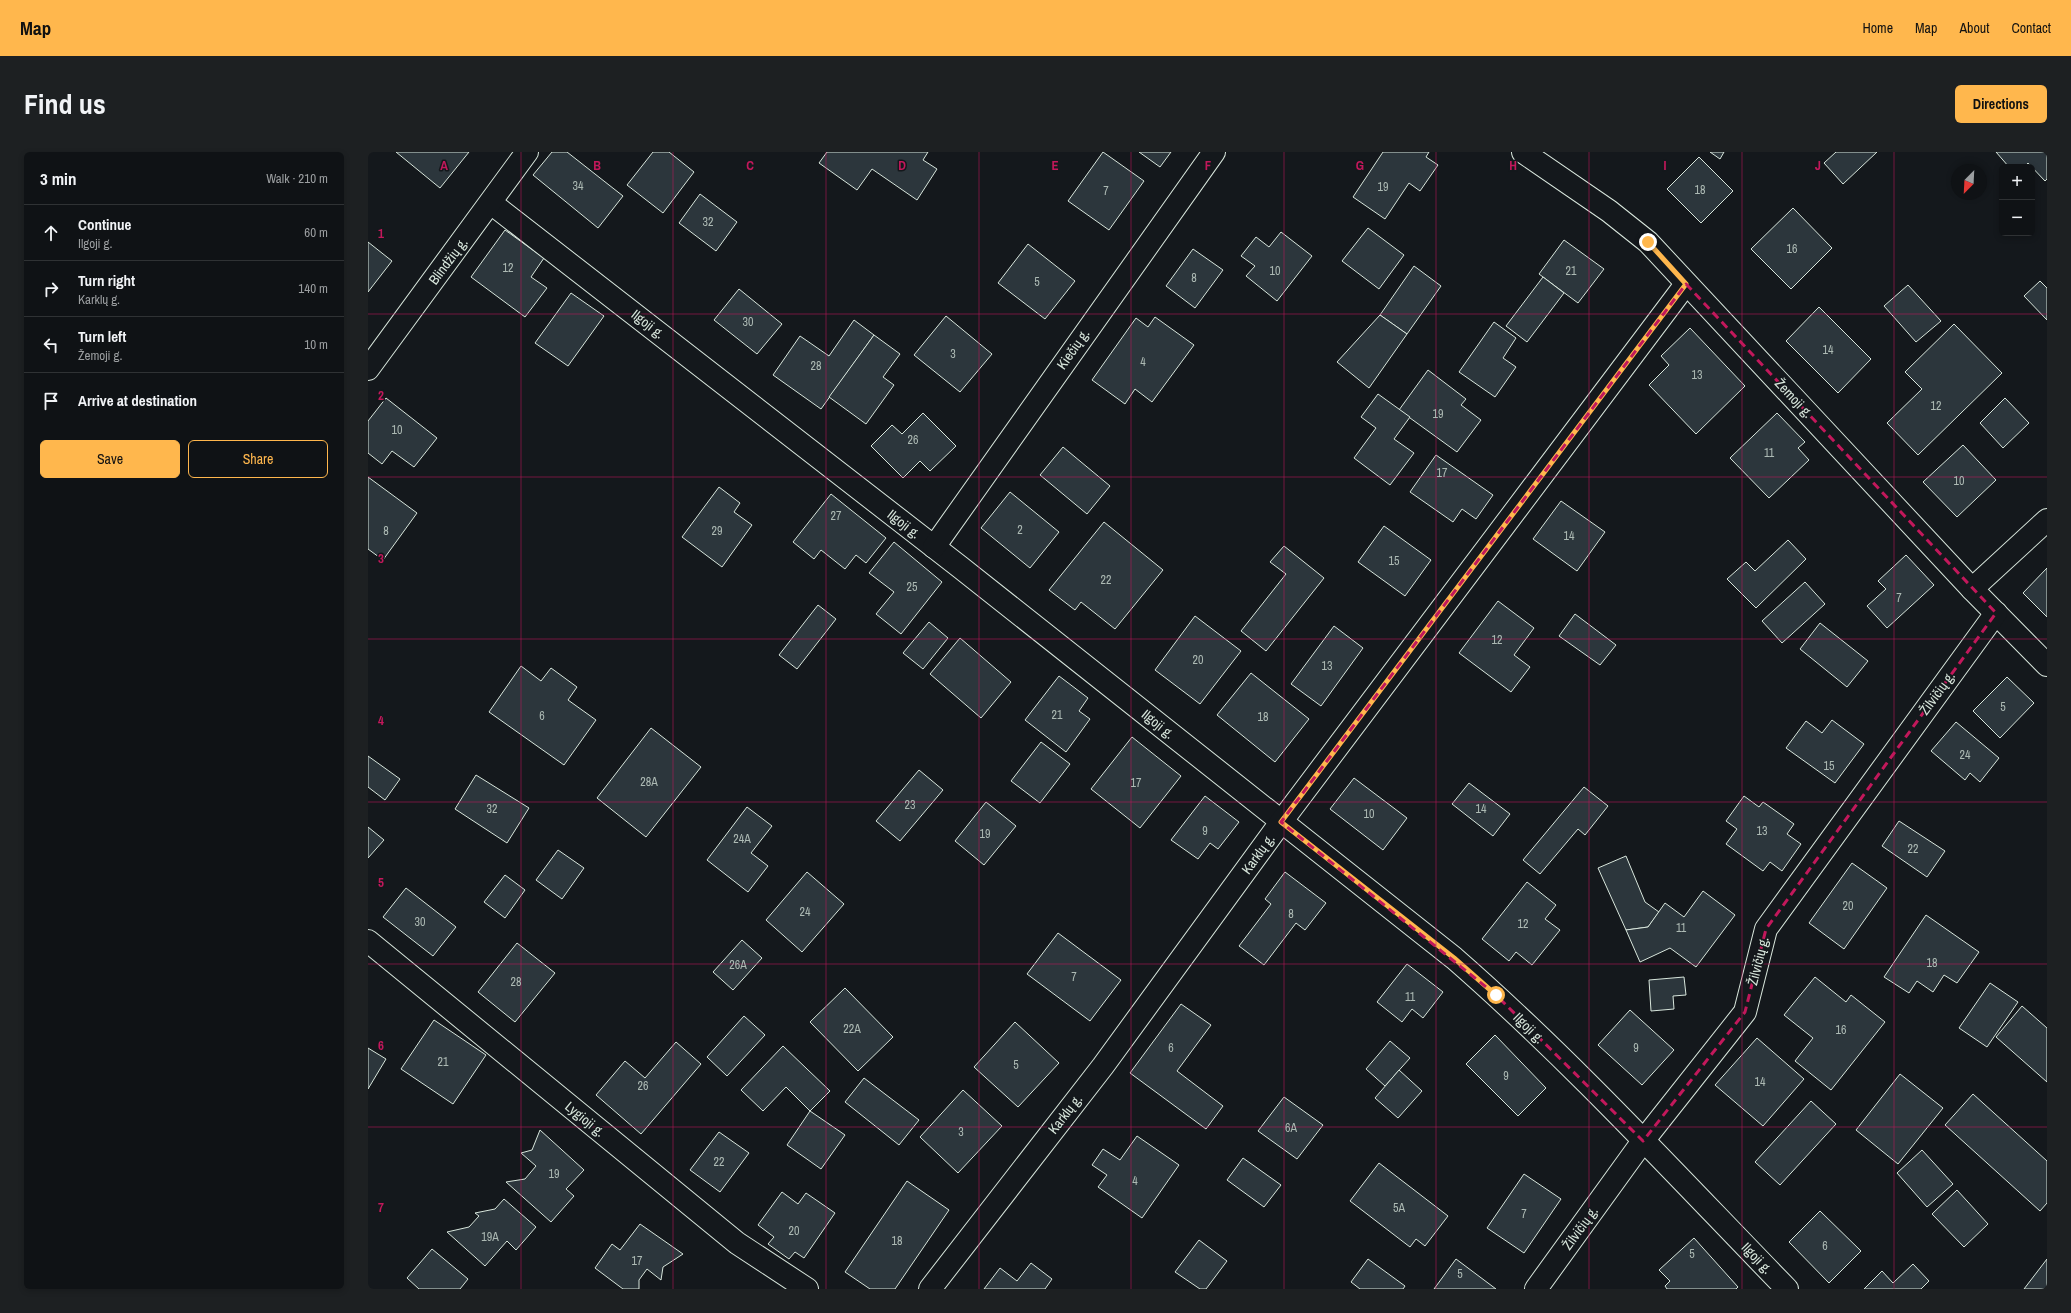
<!DOCTYPE html>
<html lang="en">
<head>
<meta charset="utf-8">
<style>
	body { margin:0; font-family:"Archivo Narrow",sans-serif; background:#1d2022; color:#f1f3f6 }
	.controls { position:absolute; right:12px; top:12px; display:grid; overflow:hidden; border-radius:6px; box-shadow:0 2px 6px #0003 }
	.controls button { width:36px; height:36px; display:grid; place-items:center; padding:0; border:0; border-bottom:1px solid #2f3234; background:#0f1215; color:#f1f3f6; font:20px sans-serif }
	.compass { position:absolute; left:1583px; top:12px; width:36px; height:36px; border-radius:50%; background:#0f1215; box-shadow:0 2px 6px #0003; rotate:204deg }
	.stop { position:absolute; width:12px; height:12px; margin:-9px; border:3px solid #ffb74d; border-radius:50%; background:#fff }
	.stop.end { background:#ffb74d; border-color:#fff; box-shadow:0 1px 4px #0008 }
	.list { margin:0; padding:0; list-style:none }
	h2 { display:flex; justify-content:space-between; align-items:center; height:52px; margin:0; padding:0 16px; font-size:17px }
	h2 small { font-size:13px; font-weight:400; color:#9b9ea0 }
	.list li { display:grid; grid-template-columns:26px 1fr auto; gap:12px; align-items:center; box-sizing:border-box; height:56px; padding:0 16px; border-top:1px solid #2f3234 }
	.list b { display:block; font-size:15px; white-space:nowrap }
	.list p { margin:0; font-size:13px; white-space:nowrap; color:#9b9ea0 }
	.list em { font-size:13px; font-style:normal; color:#9b9ea0 }
	.actions { display:flex; gap:8px; padding:12px 16px }
	.actions a { flex:1; padding:9px 0; border:1px solid #ffb74d; border-radius:6px; text-align:center; font-size:14px; color:#ffb74d }
	.actions .main { background:#ffb74d; color:#111 }
	.icon { flex:none; width:22px; height:22px; fill:none; stroke:currentColor; stroke-width:2; stroke-linecap:round; stroke-linejoin:round }
	.map { position:relative; flex:none; width:1679px; height:1137px; overflow:hidden; border-radius:6px }
	header { display:flex; align-items:center; gap:24px; box-sizing:border-box; height:56px; padding:0 20px; background:#ffb74d; color:#111 }
	header strong { font-size:19px }
	nav { display:flex; gap:22px; margin-inline-start:auto; font-size:14px }
	.intro { display:flex; align-items:center; justify-content:space-between; box-sizing:border-box; height:96px; padding:0 24px }
	h1 { margin:0; font-size:28px }
	.button { padding:10px 18px; border-radius:6px; background:#ffb74d; color:#111; font-size:14px; font-weight:700 }
	main { display:flex; gap:24px; padding:0 24px }
	aside { flex:1; background:#0f1215; border-radius:6px; box-shadow:0 2px 6px #0003 }
	.map>svg:first-child { display:block }
	.building { fill:#2c363c; stroke:#d8e6dc }
	.lines { fill:none; stroke-linecap:round; stroke-linejoin:round }
	.minor-casing { stroke:#d8e6dc; stroke-width:24 }
	.minor { stroke:#14181c; stroke-width:22 }
	.route { stroke:#ffb74d; stroke-width:5 }
	.marked { fill:none; stroke:#c2185b; stroke-width:3; stroke-dasharray:8 5; stroke-linejoin:round }
	.grid { fill:none; stroke:#c2185b; stroke-width:1; stroke-opacity:0.55 }
	.labels { text-anchor:middle; stroke-width:3; stroke-linejoin:round; paint-order:stroke }
	.number-label { font-size:12px; fill:#adbab4 }
	.street-label { font-size:14px; fill:#d8e6dc; stroke:#14181c }
	.grid-label { font-size:13px; text-anchor:middle; font-weight:bold; fill:#c2185b; stroke:#14181c; stroke-width:3; stroke-linejoin:round; paint-order:stroke }
</style>
</head>
<body>
<header>
<strong>Map</strong>
<nav><a>Home</a><a>Map</a><a>About</a><a>Contact</a></nav>
</header>
<div class="intro"><h1>Find us</h1><a class="button">Directions</a></div>
<main>
<aside>
<h2>3 min<small>Walk · 210 m</small></h2>
<ul class="list">
<li><svg class="icon" aria-label="ahead" viewBox="0 0 24 24"><path d="M12 20V5M6 11l6-6 6 6"/></svg><div><b>Continue</b><p>Ilgoji g.</p></div><em>60 m</em></li>
<li><svg class="icon" aria-label="right" viewBox="0 0 24 24"><path d="M7 20v-9h11M14 6l5 5-5 5"/></svg><div><b>Turn right</b><p>Karklų g.</p></div><em>140 m</em></li>
<li><svg class="icon" aria-label="left" viewBox="0 0 24 24"><path d="M17 20v-9H6M10 6l-5 5 5 5"/></svg><div><b>Turn left</b><p>Žemoji g.</p></div><em>10 m</em></li>
<li><svg class="icon" aria-label="arrive" viewBox="0 0 24 24"><path d="M6 21V4h12l-3 4 3 4H6"/></svg><div><b>Arrive at destination</b></div></li>
</ul>
<div class="actions"><a class="main">Save</a><a>Share</a></div>
</aside>
<div class="map">
<svg width="1679" height="1137" viewBox="0 0 1679 1137">
	<rect width="100%" height="100%" fill="#14181c"/>
	<g class="building">
		<path d="M28 0H101L72 36Z"/>
		<path d="M184 0H199L255 44 230 76 165 23Z"/>
		<path d="M285 0H301L326 20 295 61 259 33Z"/>
		<path d="M459 0H560L555 8 569 17 549 48 504 17 489 38 451 11Z"/>
		<path d="M735 0 776 29 741 78 700 49Z"/>
		<path d="M771 0H803L792 15Z"/>
		<path d="M1015 0H1061L1058 5 1070 13 1052 39 1041 31 1017 67 985 45Z"/>
		<path d="M1342 0H1356L1352 7Z"/>
		<path d="M1468 0H1509L1475 32 1456 11Z"/>
		<path d="M1628 0H1679V27L1677 29 1660 11 1656 15H1641Z"/>
		<path d="M1331 5 1365 39 1333 71 1299 37Z"/>
		<path d="M332 42 369 70 348 99 311 71Z"/>
		<path d="M1425 56 1464 96 1423 137 1383 97Z"/>
		<path d="M1000 76 1036 103 1011 137 974 109Z"/>
		<path d="M137 78 176 106 163 125 179 136 157 165 103 125Z"/>
		<path d="M913 80 944 104 909 149 878 124 887 114 873 104 888 85 901 95Z"/>
		<path d="M1196 88 1236 117 1210 151 1171 122Z"/>
		<path d="M0 90 24 109 0 140Z"/>
		<path d="M660 92 707 129 677 167 630 131Z"/>
		<path d="M825 97 855 118 827 156 798 134Z"/>
		<path d="M1046 114 1073 134 1039 182 1012 163Z"/>
		<path d="M1175 125 1196 141 1159 190 1138 174Z"/>
		<path d="M1672 129 1679 136V168L1656 144Z"/>
		<path d="M1540 133 1573 169 1548 190 1516 154Z"/>
		<path d="M371 137 414 172 389 202 346 168Z"/>
		<path d="M203 141 236 164 200 214 167 191Z"/>
		<path d="M1451 155 1503 207 1470 241 1418 189Z"/>
		<path d="M1012 163 1039 182 1001 236 969 210Z"/>
		<path d="M578 164 624 202 592 240 546 203Z"/>
		<path d="M787 165 826 193 784 250 767 237 757 252 724 228 768 166 780 175Z"/>
		<path d="M486 168 506 183 453 257 405 223 432 184 461 204Z"/>
		<path d="M1126 170 1148 186 1135 206 1148 215 1127 245 1091 220Z"/>
		<path d="M1586 172 1634 221 1550 303 1519 271 1554 237 1537 220Z"/>
		<path d="M1322 176 1377 234 1328 282 1281 233 1301 213 1293 204Z"/>
		<path d="M506 183 532 202 515 225 526 233 498 272 461 245Z"/>
		<path d="M1060 218 1098 247 1093 253 1113 268 1089 300 1031 258Z"/>
		<path d="M1010 242 1042 265 1026 287 1046 301 1022 333 986 306 1008 276 993 265Z"/>
		<path d="M18 246 69 286 46 315 24 299 14 312 0 301V269Z"/>
		<path d="M1637 246 1661 271 1635 296 1612 271Z"/>
		<path d="M555 261 588 294 562 319 552 309 535 326 503 294 524 273 534 282Z"/>
		<path d="M1409 261 1437 290 1430 296 1441 308 1401 346 1362 306Z"/>
		<path d="M1595 293 1628 328 1589 365 1555 330Z"/>
		<path d="M695 295 742 334 719 362 672 323Z"/>
		<path d="M1068 303 1125 343 1108 367 1094 357 1085 370 1042 340Z"/>
		<path d="M0 325 49 361 15 408 0 397Z"/>
		<path d="M351 335 372 351 366 360 384 373 354 415 314 385Z"/>
		<path d="M642 340 691 380 662 416 613 376Z"/>
		<path d="M463 342 518 386 498 411 488 403 477 417 453 398 446 407 425 390Z"/>
		<path d="M1193 349 1237 380 1209 419 1165 387Z"/>
		<path d="M736 370 795 418 747 477 713 450 707 458 681 438Z"/>
		<path d="M1016 374 1063 408 1037 444 990 410Z"/>
		<path d="M1420 388 1438 407 1388 456 1359 427 1378 410 1387 419Z"/>
		<path d="M526 390 574 430 533 482 508 462 526 440 501 421Z"/>
		<path d="M916 394 956 426 898 499 873 479 918 422 902 410Z"/>
		<path d="M1538 403 1566 433 1519 476 1499 454 1518 437 1510 429Z"/>
		<path d="M1679 416V465L1655 441Z"/>
		<path d="M1437 430 1457 452 1414 491 1394 469Z"/>
		<path d="M1130 449 1166 476 1146 503 1162 515 1143 540 1091 501Z"/>
		<path d="M450 453 468 467 429 517 411 503Z"/>
		<path d="M1207 462 1248 493 1232 513 1191 484Z"/>
		<path d="M827 464 873 499 832 552 787 518Z"/>
		<path d="M561 470 580 486 555 517 535 501Z"/>
		<path d="M1452 471 1500 509 1479 535 1432 497Z"/>
		<path d="M966 474 995 496 953 554 923 532Z"/>
		<path d="M592 486 643 530 613 566 562 522Z"/>
		<path d="M153 514 173 529 183 516 209 535 200 548 228 568 196 613 121 560Z"/>
		<path d="M883 521 941 567 907 610 849 563Z"/>
		<path d="M691 524 720 546 711 559 722 567 698 600 657 568Z"/>
		<path d="M1639 525 1666 551 1632 586 1605 559Z"/>
		<path d="M1464 568 1496 592 1467 631 1418 596 1438 569 1454 581Z"/>
		<path d="M1588 570 1631 606 1612 630 1602 621 1597 628 1563 599Z"/>
		<path d="M283 576 333 615 278 685 229 646Z"/>
		<path d="M764 585 813 624 772 676 723 637Z"/>
		<path d="M673 590 702 612 672 651 643 629Z"/>
		<path d="M0 604 32 627 17 648 0 635Z"/>
		<path d="M551 618 575 638 532 689 508 669Z"/>
		<path d="M108 623 161 656 139 691 87 657Z"/>
		<path d="M986 626 1039 666 1015 698 962 657Z"/>
		<path d="M1101 631 1142 662 1125 684 1084 652Z"/>
		<path d="M1216 635 1240 654 1217 683 1210 677 1172 722 1155 708Z"/>
		<path d="M837 644 871 670 850 697 842 691 830 707 803 688Z"/>
		<path d="M1376 644 1391 655 1395 650 1426 672 1419 682 1433 692 1414 719 1402 710 1395 719 1358 692 1369 677 1358 669Z"/>
		<path d="M618 650 648 674 616 713 587 689Z"/>
		<path d="M379 655 404 674 383 701 400 714 380 740 339 708Z"/>
		<path d="M1531 669 1577 699 1559 725 1514 694Z"/>
		<path d="M0 675 16 688 0 706Z"/>
		<path d="M190 698 216 716 194 747 168 728Z"/>
		<path d="M1258 704 1277 750 1291 760 1280 775 1258 778 1230 716Z"/>
		<path d="M1484 711 1519 736 1476 797 1441 771Z"/>
		<path d="M439 720 476 752 434 800 398 768Z"/>
		<path d="M917 720 958 751 937 778 928 771 896 813 871 794 903 752 897 747Z"/>
		<path d="M137 723 157 738 137 766 116 750Z"/>
		<path d="M1159 730 1188 753 1177 767 1192 778 1164 813 1148 800 1141 809 1114 787Z"/>
		<path d="M38 736 88 775 65 804 15 765Z"/>
		<path d="M1335 739 1367 763 1328 815 1302 796 1272 810 1258 778 1280 775 1297 751 1316 765Z"/>
		<path d="M1558 763 1611 800 1589 831 1576 823 1565 840 1549 829 1541 841 1516 825Z"/>
		<path d="M690 781 753 828 722 869 659 822Z"/>
		<path d="M374 788 394 806 365 838 345 820Z"/>
		<path d="M149 791 187 821 147 870 110 840Z"/>
		<path d="M1039 812 1075 840 1055 866 1044 857 1034 870 1009 850Z"/>
		<path d="M1316 825 1318 843 1305 844 1306 857 1283 859 1281 828Z"/>
		<path d="M1447 825 1478 850 1483 843 1517 870 1463 938 1427 909 1445 886 1416 863Z"/>
		<path d="M1622 831 1650 850 1619 895 1591 876Z"/>
		<path d="M477 836 525 885 490 919 442 870Z"/>
		<path d="M813 852 843 873 809 919 855 954 838 977 762 921Z"/>
		<path d="M1654 854 1679 876V930L1628 885Z"/>
		<path d="M1262 858 1306 898 1274 933 1230 893Z"/>
		<path d="M376 864 397 883 359 924 339 905Z"/>
		<path d="M66 868 118 903 85 952 33 917Z"/>
		<path d="M647 870 691 911 650 955 606 915Z"/>
		<path d="M1127 883 1178 936 1150 964 1098 912Z"/>
		<path d="M1389 886 1436 927 1395 974 1347 933Z"/>
		<path d="M1022 889 1042 906 1017 934 998 917Z"/>
		<path d="M308 890 333 912 273 982 228 943 257 909 277 926Z"/>
		<path d="M415 894 462 939 442 959 418 935 395 959 373 938Z"/>
		<path d="M0 896 18 907 0 937Z"/>
		<path d="M1031 918 1054 939 1030 966 1007 946Z"/>
		<path d="M1532 922 1575 956 1530 1012 1488 978Z"/>
		<path d="M496 926 551 968 531 993 477 950Z"/>
		<path d="M595 938 634 974 590 1021 552 985Z"/>
		<path d="M1605 942 1679 1009V1051L1672 1059 1577 973Z"/>
		<path d="M916 945 955 973 929 1007 890 979Z"/>
		<path d="M1443 949 1468 972 1412 1033 1387 1010Z"/>
		<path d="M442 959 477 983 453 1017 419 993Z"/>
		<path d="M172 978 216 1018 198 1037 206 1044 183 1070 138 1030 157 1027 168 1014 153 1001 164 998Z"/>
		<path d="M351 980 381 1001 352 1040 322 1018Z"/>
		<path d="M769 984 811 1013 774 1066 730 1035 739 1023 724 1013 735 997 752 1008Z"/>
		<path d="M1554 998 1585 1032 1559 1055 1529 1021Z"/>
		<path d="M875 1006 913 1033 896 1055 859 1028Z"/>
		<path d="M1011 1011 1080 1064 1057 1094 1048 1087 1042 1095 982 1049Z"/>
		<path d="M1156 1022 1193 1047 1156 1101 1119 1076Z"/>
		<path d="M539 1029 581 1058 527 1137H502L477 1120Z"/>
		<path d="M1589 1038 1620 1072 1596 1095 1564 1062Z"/>
		<path d="M414 1040 430 1052 438 1041 467 1061 436 1106 427 1100 421 1107 400 1092 406 1085 390 1073Z"/>
		<path d="M136 1047 168 1075 148 1098 139 1089 117 1114 79 1080 101 1075 111 1064 107 1061 127 1057Z"/>
		<path d="M1452 1059 1493 1099 1461 1131 1421 1090Z"/>
		<path d="M272 1072 315 1102 295 1115 293 1128 279 1117 271 1128V1137H255L227 1116 244 1092 252 1098Z"/>
		<path d="M1326 1086 1370 1135 1368 1137H1299L1297 1134 1302 1129 1291 1118Z"/>
		<path d="M831 1088 859 1109 838 1137H832L807 1120Z"/>
		<path d="M64 1097 100 1127 92 1137H51L39 1126Z"/>
		<path d="M1000 1107 1037 1134 1035 1137H992L983 1130Z"/>
		<path d="M1088 1107 1128 1137H1066Z"/>
		<path d="M1679 1107V1137H1656Z"/>
		<path d="M663 1111 684 1127 677 1137H616L632 1116 649 1129Z"/>
		<path d="M1545 1112 1561 1129 1553 1137H1496L1514 1119 1525 1131Z"/>
	</g>
	<g class="lines">
		<g class="minor-casing">
			<g id="minor">
				<path d="M1155 0 1241 59 1280 90 1604 437 1679 513"/>
				<path d="M123 51 592 415 1086 806C1204 909 1310 1025 1419 1137"/>
				<path d="M0 217 159 0"/>
				<path d="M566 395 846 0"/>
				<path d="M1604 437 1679 368"/>
				<path d="M0 789 369 1091 439 1137"/>
				<path d="M562 1137 735 914 913 670 1318 132"/>
				<path d="M1168 1137 1275 989 1377 860 1398 777 1628 461"/>
			</g>
		</g>
		<use href="#minor" class="minor"/>
	</g>
	<g class="lines">
		<path class="route" d="M1128 843 1086 806 913 670 1318 132 1280 90"/>
	</g>
	<path class="marked" d="M1318 132 1628 461 1398 777 1377 860 1275 989 1128 843 913 670Z"/>
	<path class="grid" d="M153 0V1137M305 0V1137M458 0V1137M611 0V1137M763 0V1137M916 0V1137M1068 0V1137M1221 0V1137M1374 0V1137M1526 0V1137M0 162H1679M0 325H1679M0 487H1679M0 650H1679M0 812H1679M0 975H1679"/>
	<g class="labels">
		<g class="number-label">
			<text x="210" y="38">34</text>
			<text x="1015" y="39">19</text>
			<text x="1332" y="42">18</text>
			<text x="738" y="43">7</text>
			<text x="340" y="74">32</text>
			<text x="1424" y="101">16</text>
			<text x="140" y="120">12</text>
			<text x="907" y="123">10</text>
			<text x="1203" y="123">21</text>
			<text x="826" y="130">8</text>
			<text x="669" y="134">5</text>
			<text x="380" y="174">30</text>
			<text x="1460" y="202">14</text>
			<text x="585" y="206">3</text>
			<text x="775" y="214">4</text>
			<text x="448" y="218">28</text>
			<text x="1329" y="227">13</text>
			<text x="1568" y="258">12</text>
			<text x="1070" y="266">19</text>
			<text x="29" y="282">10</text>
			<text x="545" y="292">26</text>
			<text x="1401" y="305">11</text>
			<text x="1074" y="325">17</text>
			<text x="1591" y="333">10</text>
			<text x="468" y="368">27</text>
			<text x="652" y="382">2</text>
			<text x="18" y="383">8</text>
			<text x="349" y="383">29</text>
			<text x="1201" y="388">14</text>
			<text x="1026" y="413">15</text>
			<text x="738" y="432">22</text>
			<text x="544" y="439">25</text>
			<text x="1531" y="450">7</text>
			<text x="1129" y="492">12</text>
			<text x="830" y="512">20</text>
			<text x="959" y="518">13</text>
			<text x="1635" y="559">5</text>
			<text x="689" y="567">21</text>
			<text x="174" y="568">6</text>
			<text x="895" y="569">18</text>
			<text x="1597" y="607">24</text>
			<text x="1461" y="618">15</text>
			<text x="281" y="634">28A</text>
			<text x="768" y="635">17</text>
			<text x="542" y="657">23</text>
			<text x="124" y="661">32</text>
			<text x="1113" y="661">14</text>
			<text x="1001" y="666">10</text>
			<text x="837" y="683">9</text>
			<text x="1394" y="683">13</text>
			<text x="617" y="686">19</text>
			<text x="374" y="691">24A</text>
			<text x="1545" y="701">22</text>
			<text x="1480" y="758">20</text>
			<text x="437" y="764">24</text>
			<text x="923" y="766">8</text>
			<text x="52" y="774">30</text>
			<text x="1155" y="776">12</text>
			<text x="1313" y="780">11</text>
			<text x="1564" y="815">18</text>
			<text x="370" y="817">26A</text>
			<text x="706" y="829">7</text>
			<text x="148" y="834">28</text>
			<text x="1042" y="849">11</text>
			<text x="484" y="881">22A</text>
			<text x="1473" y="882">16</text>
			<text x="803" y="900">6</text>
			<text x="1268" y="900">9</text>
			<text x="75" y="914">21</text>
			<text x="648" y="917">5</text>
			<text x="1138" y="928">9</text>
			<text x="1392" y="934">14</text>
			<text x="275" y="938">26</text>
			<text x="923" y="980">6A</text>
			<text x="593" y="984">3</text>
			<text x="351" y="1014">22</text>
			<text x="186" y="1026">19</text>
			<text x="767" y="1033">4</text>
			<text x="1031" y="1060">5A</text>
			<text x="1156" y="1066">7</text>
			<text x="426" y="1083">20</text>
			<text x="122" y="1089">19A</text>
			<text x="529" y="1093">18</text>
			<text x="1457" y="1098">6</text>
			<text x="1324" y="1106">5</text>
			<text x="269" y="1113">17</text>
			<text x="1092" y="1126">5</text>
		</g>
		<g class="street-label">
			<text transform="translate(80 109) rotate(-53)" y="5">Blindžių g.</text>
			<text transform="translate(280 172) rotate(38)" y="5">Ilgoji g.</text>
			<text transform="translate(705 197) rotate(-55)" y="5">Kiečių g.</text>
			<text transform="translate(1426 246) rotate(47)" y="5">Žemoji g.</text>
			<text transform="translate(536 372) rotate(38)" y="5">Ilgoji g.</text>
			<text transform="translate(1569 541) rotate(-54)" y="5">Žilvičių g.</text>
			<text transform="translate(790 572) rotate(39)" y="5">Ilgoji g.</text>
			<text transform="translate(890 702) rotate(-54)" y="5">Karklų g.</text>
			<text transform="translate(1390 809) rotate(-76)" y="5">Žilvičių g.</text>
			<text transform="translate(1161 876) rotate(45)" y="5">Ilgoji g.</text>
			<text transform="translate(697 962) rotate(-52)" y="5">Karklų g.</text>
			<text transform="translate(217 967) rotate(39)" y="5">Lygioji g.</text>
			<text transform="translate(1212 1076) rotate(-54)" y="5">Žilvičių g.</text>
			<text transform="translate(1389 1106) rotate(46)" y="5">Ilgoji g.</text>
		</g>
	</g>
	<g class="grid-label">
		<text x="76" y="18">A</text>
		<text x="229" y="18">B</text>
		<text x="382" y="18">C</text>
		<text x="534" y="18">D</text>
		<text x="687" y="18">E</text>
		<text x="840" y="18">F</text>
		<text x="992" y="18">G</text>
		<text x="1145" y="18">H</text>
		<text x="1297" y="18">I</text>
		<text x="1450" y="18">J</text>
		<text x="13" y="86">1</text>
		<text x="13" y="248">2</text>
		<text x="13" y="411">3</text>
		<text x="13" y="573">4</text>
		<text x="13" y="735">5</text>
		<text x="13" y="898">6</text>
		<text x="13" y="1060">7</text>
	</g>
</svg>
<div class="controls">
<button>+</button>
<button>−</button>
</div>
<svg class="compass" viewBox="-18 -18 36 36"><path d="M0-13l5 13h-10z" fill="#e53935"/><path d="M0 13l5-13h-10z" fill="#9b9ea0"/></svg>
<div class="stop" style="left:1128px;top:843px"></div>
<div class="stop end" style="left:1280px;top:90px"></div>
</div>
</main>
</body>
</html>
